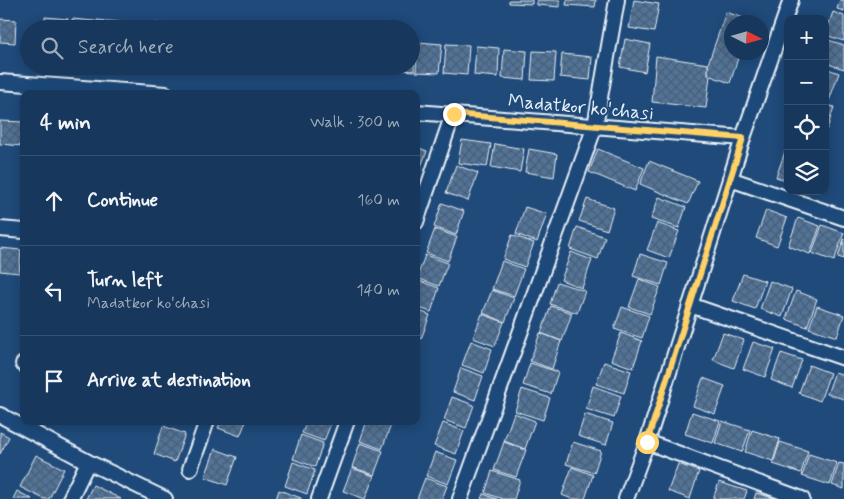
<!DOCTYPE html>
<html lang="en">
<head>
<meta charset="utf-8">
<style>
	body { margin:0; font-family:Mynerve,sans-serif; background:#244365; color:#f1f3f6 }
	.controls { position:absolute; right:15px; top:15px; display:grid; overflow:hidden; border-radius:10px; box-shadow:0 2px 12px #0003 }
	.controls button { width:45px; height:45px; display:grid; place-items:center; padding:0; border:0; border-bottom:1px solid #365272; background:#17385c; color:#f1f3f6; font:25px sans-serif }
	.compass { position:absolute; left:724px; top:15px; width:45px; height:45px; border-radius:50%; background:#17385c; box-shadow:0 2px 12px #0003; rotate:95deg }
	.stop { position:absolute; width:15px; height:15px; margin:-11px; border:4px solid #ffd166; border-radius:50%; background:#fff }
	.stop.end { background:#ffd166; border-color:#fff; box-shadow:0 1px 5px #0008 }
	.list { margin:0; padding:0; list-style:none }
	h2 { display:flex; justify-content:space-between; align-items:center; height:65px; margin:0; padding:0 20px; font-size:21px }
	h2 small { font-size:16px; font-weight:400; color:#9eacbb }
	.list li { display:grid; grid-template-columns:32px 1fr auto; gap:15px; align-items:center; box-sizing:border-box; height:90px; padding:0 20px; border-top:1px solid #365272 }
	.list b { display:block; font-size:19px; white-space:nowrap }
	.list p { margin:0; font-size:16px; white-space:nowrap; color:#9eacbb }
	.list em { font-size:16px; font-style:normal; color:#9eacbb }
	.icon { flex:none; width:28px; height:28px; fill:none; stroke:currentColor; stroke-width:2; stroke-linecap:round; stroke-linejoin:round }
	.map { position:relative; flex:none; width:844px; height:499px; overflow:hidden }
	.search { position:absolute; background:#17385c; box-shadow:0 2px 12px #0003; left:20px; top:20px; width:400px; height:55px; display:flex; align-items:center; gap:12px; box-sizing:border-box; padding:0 18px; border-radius:28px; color:#9eacbb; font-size:19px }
	.panel { position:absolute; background:#17385c; box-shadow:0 2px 12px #0003; left:20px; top:90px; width:400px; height:335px; border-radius:10px }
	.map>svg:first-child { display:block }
	.building { fill:url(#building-cross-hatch); stroke:#e8f1f8 }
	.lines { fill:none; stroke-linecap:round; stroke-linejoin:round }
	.minor-casing { stroke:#e8f1f8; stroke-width:18 }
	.minor { stroke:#1f4a7a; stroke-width:14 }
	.route { stroke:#ffd166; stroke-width:6 }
	.labels { text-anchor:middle; stroke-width:4; stroke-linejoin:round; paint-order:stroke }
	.street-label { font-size:19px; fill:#e8f1f8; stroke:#1f4a7a }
</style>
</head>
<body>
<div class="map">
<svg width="844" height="499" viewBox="0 0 844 499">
	<defs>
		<pattern id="building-cross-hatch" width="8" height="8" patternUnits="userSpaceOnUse" patternTransform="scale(1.25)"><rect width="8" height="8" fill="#517399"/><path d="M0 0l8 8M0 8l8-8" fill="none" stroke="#4c5e72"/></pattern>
	</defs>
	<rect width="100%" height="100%" fill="#1f4a7a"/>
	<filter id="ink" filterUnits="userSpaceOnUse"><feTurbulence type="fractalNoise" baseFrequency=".02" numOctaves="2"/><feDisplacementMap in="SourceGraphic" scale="10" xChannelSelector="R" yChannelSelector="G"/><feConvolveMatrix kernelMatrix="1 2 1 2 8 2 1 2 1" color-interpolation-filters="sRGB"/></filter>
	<g filter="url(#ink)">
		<g class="building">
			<path d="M509 0H532V4L509 3Z"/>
			<path d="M537 0H560V7L537 5Z"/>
			<path d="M567 0H596L595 7 566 5Z"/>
			<path d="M634 0 659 4 654 32 629 28Z"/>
			<path d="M840 0H844V11L837 9Z"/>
			<path d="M726 12 752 21 732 22V52H740L730 83 708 75V64Z"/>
			<path d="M833 12 844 16V41L825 35Z"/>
			<path d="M45 17 68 19V29H44Z"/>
			<path d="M0 19 16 20 15 43 0 42Z"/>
			<path d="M72 19 95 21 94 29H71Z"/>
			<path d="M97 20 120 22 119 29H96Z"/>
			<path d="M153 23 176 24V29H153Z"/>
			<path d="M180 24 203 25V29H180Z"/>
			<path d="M625 39 650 44 645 72 620 67Z"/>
			<path d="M825 39 844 45V69L825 63Z"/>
			<path d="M411 41 415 42 414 71 390 69 391 66H411Z"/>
			<path d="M418 42 442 44 439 73 416 72Z"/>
			<path d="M446 44 469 45 467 75 444 73Z"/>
			<path d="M476 46 499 48 498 77 474 75Z"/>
			<path d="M504 49 527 51 525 80 502 78Z"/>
			<path d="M533 51 556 52 554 81 531 80Z"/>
			<path d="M562 54 592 57 590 80 560 77Z"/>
			<path d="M656 56 708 64V75L710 76 706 108 652 102Z"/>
			<path d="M338 66H361V69Z"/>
			<path d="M364 66H387V70L364 68Z"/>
			<path d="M825 68 839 73 829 101 825 100Z"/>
			<path d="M825 104 834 107 827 129 825 128Z"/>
			<path d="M0 121 24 122 22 146 0 144Z"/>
			<path d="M462 140 491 144 487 167 458 163Z"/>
			<path d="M495 144 524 149 520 172 491 167Z"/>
			<path d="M416 147 427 151 418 174H416Z"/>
			<path d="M529 149 557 154 554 177 525 172Z"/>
			<path d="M598 149 644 168 635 191 589 172Z"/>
			<path d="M786 149 788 150V181L776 177Z"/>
			<path d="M649 161 698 181 688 204 640 184Z"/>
			<path d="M456 165 478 173 468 201 446 193Z"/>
			<path d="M659 197 686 207 679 228 651 219Z"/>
			<path d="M587 199 614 208 607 230 579 221Z"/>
			<path d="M442 203 464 211 456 235 434 227Z"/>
			<path d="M525 207 547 214 537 242 516 234Z"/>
			<path d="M766 210 787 218 777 246 756 238Z"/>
			<path d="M798 218 820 226 810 254 788 246Z"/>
			<path d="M657 223 679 231 669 258 647 250Z"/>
			<path d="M822 225 844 233 834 261 812 253Z"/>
			<path d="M577 227 605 237 598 259 570 249Z"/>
			<path d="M435 229 457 237 448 261 426 253Z"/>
			<path d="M512 235 534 243 525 267 503 259Z"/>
			<path d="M844 239V259L838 257Z"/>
			<path d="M0 248 21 250 19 273 0 271Z"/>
			<path d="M24 250V280L21 279Z"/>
			<path d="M571 252 592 260 582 288 561 280Z"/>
			<path d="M640 254 668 263 661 285 633 276Z"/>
			<path d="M425 255 448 263 439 286 417 278Z"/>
			<path d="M502 261 524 269 514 296 492 289Z"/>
			<path d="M743 274 765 281 755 309 733 301Z"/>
			<path d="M639 279 660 287 650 314 629 307Z"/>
			<path d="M417 280 439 288 431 312 416 307Z"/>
			<path d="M770 281 792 289 782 317 760 309Z"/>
			<path d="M557 282 585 291 577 313 550 304Z"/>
			<path d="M492 290 514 298 505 322 483 313Z"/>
			<path d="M796 291 817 299 807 327 786 319Z"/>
			<path d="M551 306 572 313 562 341 541 333Z"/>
			<path d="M817 306 844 315 837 337 809 328Z"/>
			<path d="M622 307 649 316 642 338 614 329Z"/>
			<path d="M416 310 430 315 421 339 416 337Z"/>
			<path d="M482 314 504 322 495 346 473 338Z"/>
			<path d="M540 333 561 341 552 369 530 361Z"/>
			<path d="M621 333 642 341 633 368 611 360Z"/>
			<path d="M723 333 744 340 734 368 713 360Z"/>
			<path d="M471 341 492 349 484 373 462 365Z"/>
			<path d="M753 342 775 349 765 377 743 369Z"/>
			<path d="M781 353 802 360 792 388 771 380Z"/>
			<path d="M604 362 631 371 624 393 596 384Z"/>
			<path d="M530 363 558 372 551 394 523 385Z"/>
			<path d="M809 365 830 373 820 401 799 393Z"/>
			<path d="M461 368 483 376 475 400 453 392Z"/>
			<path d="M835 372 844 375V399L827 394Z"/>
			<path d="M703 378 725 386 715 414 693 406Z"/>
			<path d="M593 386 621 396 614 418 586 409Z"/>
			<path d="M522 389 550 398 543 420 515 411Z"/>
			<path d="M452 397 474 405 466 428 444 420Z"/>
			<path d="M692 412 720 421 713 443 685 434Z"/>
			<path d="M514 413 535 421 525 449 504 441Z"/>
			<path d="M585 414 613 423 606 445 578 436Z"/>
			<path d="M221 421H246L240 436 218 428Z"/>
			<path d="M307 421H332L324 441 302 433Z"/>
			<path d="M367 421H380L391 425 382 449 360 441Z"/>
			<path d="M722 421 750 430 742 452 715 443Z"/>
			<path d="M443 423 464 431 456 454 434 446Z"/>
			<path d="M163 426 185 434 175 462 154 454Z"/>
			<path d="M752 430 780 439 773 461 745 452Z"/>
			<path d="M0 432 9 437 0 454Z"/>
			<path d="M301 435 323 443 315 467 293 459Z"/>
			<path d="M504 442 526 450 516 477 494 470Z"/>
			<path d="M573 442 601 451 594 473 566 464Z"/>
			<path d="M780 442 808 451 801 473 773 464Z"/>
			<path d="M360 443 383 451 374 475 352 467Z"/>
			<path d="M215 449 237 457 227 485 205 477Z"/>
			<path d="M435 452 457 460 448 484 426 476Z"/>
			<path d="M809 454 837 463 830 485 802 476Z"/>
			<path d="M36 455 64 469 49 499H44L20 487Z"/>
			<path d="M293 462 315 470 307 494 285 486Z"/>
			<path d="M839 463 844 464V489L832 485Z"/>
			<path d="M678 464 699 471 690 499 668 491Z"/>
			<path d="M572 467 593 475 585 499H572L562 495Z"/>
			<path d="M352 468 374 476 365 499 343 491Z"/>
			<path d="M492 471 520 480 514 499H503L485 493Z"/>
			<path d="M425 478 447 486 442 499H417Z"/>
			<path d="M719 482 747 491 744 499H713Z"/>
			<path d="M93 485 121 499H86Z"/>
			<path d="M279 490 301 498V499H276Z"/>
			<path d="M17 491 32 499H13Z"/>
			<path d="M756 493 776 499H754Z"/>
			<path d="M483 494 497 499H481Z"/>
		</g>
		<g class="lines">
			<g class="minor-casing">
				<g id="minor">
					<path d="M0 82 166 94"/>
					<path d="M416 112 743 138"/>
					<path d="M730 179 844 218"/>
					<path d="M416 222 453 114"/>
					<path d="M0 229 24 231"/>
					<path d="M690 305 844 358"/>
					<path d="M23 364H24"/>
					<path d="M0 415 88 462 165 499"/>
					<path d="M647 442 802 499"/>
					<path d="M190 469 207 421"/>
					<path d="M70 499 88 462"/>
					<path d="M319 499 347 421"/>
					<path d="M460 499 595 126 617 0"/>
					<path d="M626 499 647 442 743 138 791 0"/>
				</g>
			</g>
			<use href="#minor" class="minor"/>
		</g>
	</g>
	<g class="lines" filter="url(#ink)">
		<path class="route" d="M454 114 743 138 647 442"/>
	</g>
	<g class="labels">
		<g class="street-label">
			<text transform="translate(581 106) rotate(5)" y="7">Madatkor ko'chasi</text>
		</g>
	</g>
</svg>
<div class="controls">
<button>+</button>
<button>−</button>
<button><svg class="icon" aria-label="locate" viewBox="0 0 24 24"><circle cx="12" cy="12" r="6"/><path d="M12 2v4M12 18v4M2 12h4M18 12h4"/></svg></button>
<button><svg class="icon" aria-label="layers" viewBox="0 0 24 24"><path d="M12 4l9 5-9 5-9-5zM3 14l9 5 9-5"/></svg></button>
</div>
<svg class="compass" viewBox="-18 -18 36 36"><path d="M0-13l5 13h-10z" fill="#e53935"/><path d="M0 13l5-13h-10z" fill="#9eacbb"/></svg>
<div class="stop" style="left:647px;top:442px"></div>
<div class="stop end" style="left:454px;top:114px"></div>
<div class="search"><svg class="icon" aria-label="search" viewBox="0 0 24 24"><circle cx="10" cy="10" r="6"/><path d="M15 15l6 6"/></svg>Search here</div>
<section class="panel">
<h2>4 min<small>Walk · 300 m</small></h2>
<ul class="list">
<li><svg class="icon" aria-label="ahead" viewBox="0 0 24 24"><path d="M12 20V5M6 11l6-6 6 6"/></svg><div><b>Continue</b></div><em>160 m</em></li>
<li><svg class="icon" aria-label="left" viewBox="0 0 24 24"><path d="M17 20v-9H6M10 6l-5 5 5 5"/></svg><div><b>Turn left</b><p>Madatkor ko'chasi</p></div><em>140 m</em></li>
<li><svg class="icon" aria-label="arrive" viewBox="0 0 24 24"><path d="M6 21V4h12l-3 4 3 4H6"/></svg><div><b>Arrive at destination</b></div></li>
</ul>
</section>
</div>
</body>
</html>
